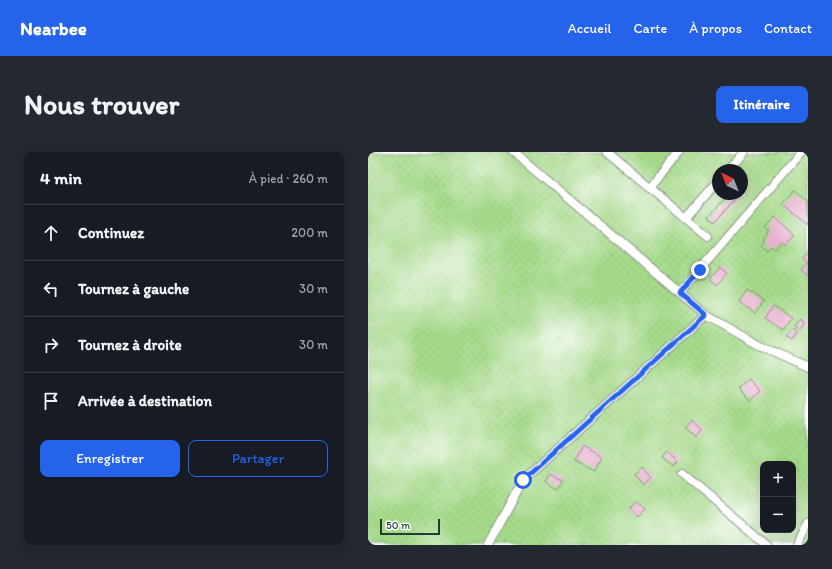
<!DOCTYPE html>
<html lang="fr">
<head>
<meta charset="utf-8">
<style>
	body { margin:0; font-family:Itim,sans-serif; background:#242831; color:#f1f3f6 }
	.controls { position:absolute; right:12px; bottom:12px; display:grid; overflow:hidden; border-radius:8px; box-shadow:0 4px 16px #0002 }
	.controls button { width:36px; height:36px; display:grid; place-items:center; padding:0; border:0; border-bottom:1px solid #363941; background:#171b24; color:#f1f3f6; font:20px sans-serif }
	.compass { position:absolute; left:344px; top:12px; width:36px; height:36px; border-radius:50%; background:#171b24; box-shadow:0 4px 16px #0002; rotate:317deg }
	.scale { position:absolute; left:12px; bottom:10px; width:60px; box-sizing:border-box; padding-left:4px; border:2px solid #1f3d34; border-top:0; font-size:11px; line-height:14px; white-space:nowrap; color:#1f3d34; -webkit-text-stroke:3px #fff; paint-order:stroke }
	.stop { position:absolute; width:12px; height:12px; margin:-9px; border:3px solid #2563eb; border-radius:50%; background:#fff }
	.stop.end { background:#2563eb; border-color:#fff; box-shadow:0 1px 4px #0008 }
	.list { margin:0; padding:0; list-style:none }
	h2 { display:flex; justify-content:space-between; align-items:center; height:52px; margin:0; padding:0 16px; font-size:17px }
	h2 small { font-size:13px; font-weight:400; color:#9ea1a6 }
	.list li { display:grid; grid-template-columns:26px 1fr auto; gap:12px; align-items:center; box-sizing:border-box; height:56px; padding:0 16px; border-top:1px solid #363941 }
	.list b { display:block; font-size:15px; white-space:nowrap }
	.list em { font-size:13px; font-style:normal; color:#9ea1a6 }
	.actions { display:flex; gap:8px; padding:12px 16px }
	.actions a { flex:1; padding:9px 0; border:1px solid #2563eb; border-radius:8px; text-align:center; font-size:14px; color:#2563eb }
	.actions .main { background:#2563eb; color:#fff }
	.icon { flex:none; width:22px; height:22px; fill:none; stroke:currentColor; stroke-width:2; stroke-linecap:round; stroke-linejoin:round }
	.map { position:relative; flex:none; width:440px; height:393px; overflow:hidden; border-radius:8px }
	header { display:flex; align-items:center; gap:24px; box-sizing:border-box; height:56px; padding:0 20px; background:#2563eb; color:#fff }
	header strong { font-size:19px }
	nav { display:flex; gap:22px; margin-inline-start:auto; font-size:14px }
	.intro { display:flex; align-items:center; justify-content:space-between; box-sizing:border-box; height:96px; padding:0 24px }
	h1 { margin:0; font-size:28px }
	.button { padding:10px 18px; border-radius:8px; background:#2563eb; color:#fff; font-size:14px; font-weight:700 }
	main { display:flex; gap:24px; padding:0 24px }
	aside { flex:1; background:#171b24; border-radius:8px; box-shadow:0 4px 16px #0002 }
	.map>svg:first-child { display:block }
	.grass { fill:url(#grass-dots); stroke:#628c5f; fill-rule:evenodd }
	.building { fill:#e7b0cf }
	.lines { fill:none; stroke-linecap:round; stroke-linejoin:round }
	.minor-casing { stroke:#8a9384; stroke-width:10 }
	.minor { stroke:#fff; stroke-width:8 }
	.route { stroke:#2563eb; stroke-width:5 }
</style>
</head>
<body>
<header>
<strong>Nearbee</strong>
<nav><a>Accueil</a><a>Carte</a><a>À propos</a><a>Contact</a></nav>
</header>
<div class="intro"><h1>Nous trouver</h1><a class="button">Itinéraire</a></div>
<main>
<aside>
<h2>4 min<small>À pied · 260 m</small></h2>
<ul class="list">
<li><svg class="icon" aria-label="ahead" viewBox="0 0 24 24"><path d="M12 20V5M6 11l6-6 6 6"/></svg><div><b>Continuez</b></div><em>200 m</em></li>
<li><svg class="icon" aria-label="left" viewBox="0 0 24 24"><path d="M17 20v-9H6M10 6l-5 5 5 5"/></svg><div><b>Tournez à gauche</b></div><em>30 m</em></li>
<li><svg class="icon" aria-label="right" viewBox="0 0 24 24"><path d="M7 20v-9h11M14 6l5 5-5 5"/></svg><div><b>Tournez à droite</b></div><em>30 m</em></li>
<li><svg class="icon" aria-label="arrive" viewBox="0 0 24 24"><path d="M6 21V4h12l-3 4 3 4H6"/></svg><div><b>Arrivée à destination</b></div></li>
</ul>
<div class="actions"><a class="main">Enregistrer</a><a>Partager</a></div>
</aside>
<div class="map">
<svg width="440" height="393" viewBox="0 0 440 393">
	<defs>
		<pattern id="grass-dots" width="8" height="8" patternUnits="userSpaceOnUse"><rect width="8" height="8" fill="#a6da8a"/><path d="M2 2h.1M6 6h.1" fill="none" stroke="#8ebc78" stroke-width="1.8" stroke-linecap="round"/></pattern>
	</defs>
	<rect width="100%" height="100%" fill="#fff"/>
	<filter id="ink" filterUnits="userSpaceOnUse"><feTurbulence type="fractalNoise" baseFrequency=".025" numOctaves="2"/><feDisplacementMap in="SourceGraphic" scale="8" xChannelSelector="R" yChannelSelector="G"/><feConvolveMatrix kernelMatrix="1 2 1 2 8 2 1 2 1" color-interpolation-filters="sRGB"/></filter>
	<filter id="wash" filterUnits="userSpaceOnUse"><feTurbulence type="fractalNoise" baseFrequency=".012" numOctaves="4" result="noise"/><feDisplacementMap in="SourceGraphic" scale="16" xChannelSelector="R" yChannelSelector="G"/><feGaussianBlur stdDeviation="0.9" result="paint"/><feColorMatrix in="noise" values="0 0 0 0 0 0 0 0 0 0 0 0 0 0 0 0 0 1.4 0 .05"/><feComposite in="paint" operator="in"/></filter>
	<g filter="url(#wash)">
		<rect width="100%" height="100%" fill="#f6e9d4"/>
		<path class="grass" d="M0 0H440V393H0ZM350 18H374V42H350ZM395 312H425V378H395Z"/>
		<g id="blocks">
			<g class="building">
				<path d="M427 38 440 49V73L415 52Z"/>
				<path d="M361 42 368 46 347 70 341 64Z"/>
				<path d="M407 65 427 83 418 93 413 90 407 97 403 94 399 99 393 93 397 89 395 87 401 79 397 76Z"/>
				<path d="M440 100V124L433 118 439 111 434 107Z"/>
				<path d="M352 115 359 121 349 133 342 127Z"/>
				<path d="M379 138 396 149 387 161 371 150Z"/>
				<path d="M405 154 423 166 415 178 397 166Z"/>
				<path d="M432 167 437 171 432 179 426 175Z"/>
				<path d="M424 178 429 182 424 189 418 185Z"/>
				<path d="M381 227 392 239 382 249 370 237Z"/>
				<path d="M324 268 335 278 328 286 317 275Z"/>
				<path d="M214 294 234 305 226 320 206 310Z"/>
				<path d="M299 300 310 310 306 315 294 306Z"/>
				<path d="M274 315 283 326 275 333 266 322Z"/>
				<path d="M182 322 195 328 190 337 178 330Z"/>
				<path d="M268 349 277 357 269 365 261 356Z"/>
			</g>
		</g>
	</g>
	<g filter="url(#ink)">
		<use href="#blocks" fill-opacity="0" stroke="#8a9384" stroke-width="1"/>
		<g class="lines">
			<g class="minor-casing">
				<g id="minor">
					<path d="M145 0 338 163 391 193 440 215"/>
					<path d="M239 0 340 84"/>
					<path d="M360 18 376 0"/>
					<path d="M281 36 311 0"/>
					<path d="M318 66 350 29"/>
					<path d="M312 141 433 0"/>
					<path d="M314 322 399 393"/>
					<path d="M120 393 155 328 338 163"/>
					<path d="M429 393 440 372"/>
				</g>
			</g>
			<use href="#minor" class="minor"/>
		</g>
	</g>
	<g class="lines" filter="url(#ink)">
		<path class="route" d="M155 328 338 163 312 141 332 118"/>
	</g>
</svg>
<div class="controls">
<button>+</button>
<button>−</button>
</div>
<svg class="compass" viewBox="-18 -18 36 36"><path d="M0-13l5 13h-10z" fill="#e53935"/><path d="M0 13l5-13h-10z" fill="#9ea1a6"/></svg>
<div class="scale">50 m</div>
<div class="stop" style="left:155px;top:328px"></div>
<div class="stop end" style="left:332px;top:118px"></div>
</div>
</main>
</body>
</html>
